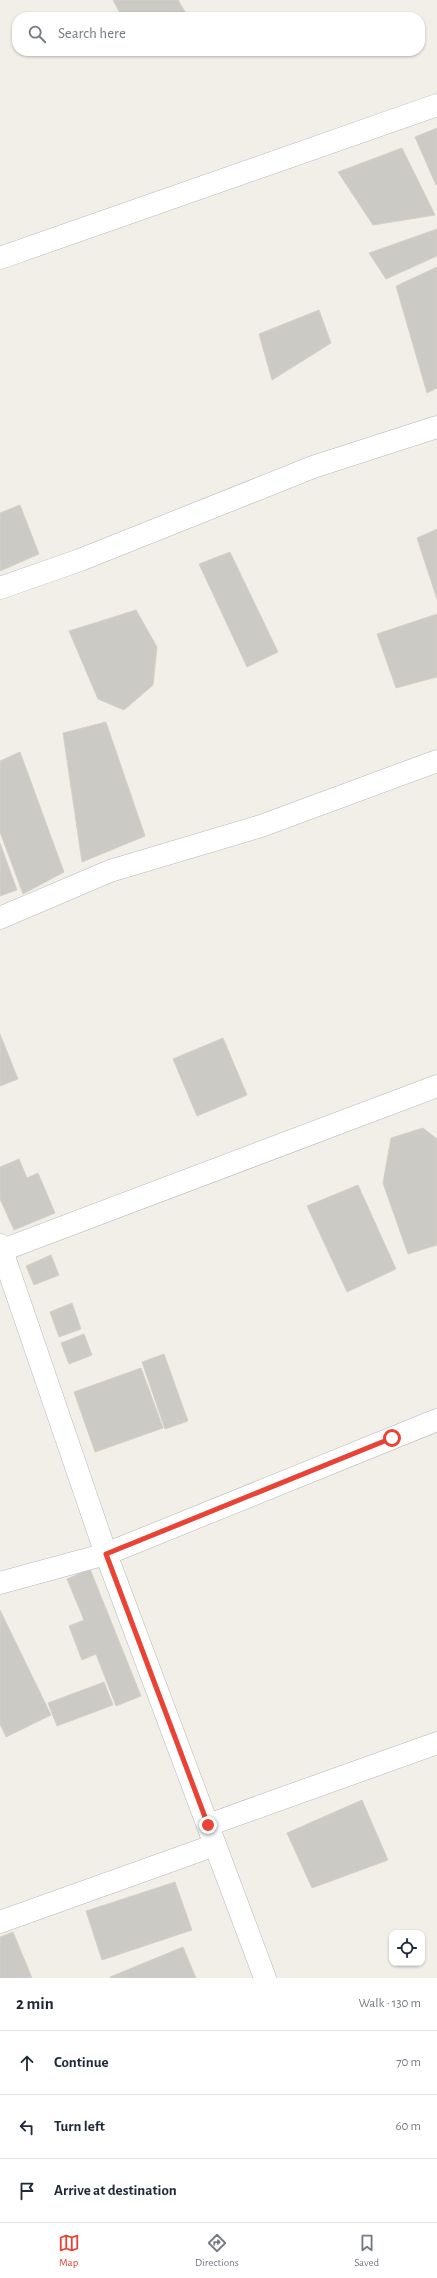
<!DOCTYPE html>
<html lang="en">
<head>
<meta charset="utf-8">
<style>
	body { margin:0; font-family:"Alegreya Sans",sans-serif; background:#f2f2f3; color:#1f2937 }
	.controls { position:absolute; right:12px; bottom:12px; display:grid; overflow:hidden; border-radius:8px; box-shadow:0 1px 3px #0004 }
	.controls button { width:36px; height:36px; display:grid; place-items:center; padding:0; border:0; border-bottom:1px solid #e0e1e3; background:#fff; color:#1f2937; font:20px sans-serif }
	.stop { position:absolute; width:12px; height:12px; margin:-9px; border:3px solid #ea4335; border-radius:50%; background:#fff }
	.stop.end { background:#ea4335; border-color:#fff; box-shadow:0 1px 4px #0008 }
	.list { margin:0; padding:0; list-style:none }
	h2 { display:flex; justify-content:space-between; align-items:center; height:52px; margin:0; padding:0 16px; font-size:17px }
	h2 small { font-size:13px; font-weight:400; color:#747a83 }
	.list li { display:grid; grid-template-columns:26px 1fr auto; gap:12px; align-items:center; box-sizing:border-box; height:64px; padding:0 16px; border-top:1px solid #e0e1e3 }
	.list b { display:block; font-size:15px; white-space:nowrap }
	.list em { font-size:13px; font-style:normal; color:#747a83 }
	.icon { flex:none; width:22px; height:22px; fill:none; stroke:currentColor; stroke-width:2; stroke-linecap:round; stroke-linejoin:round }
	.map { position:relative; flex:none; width:437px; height:1978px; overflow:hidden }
	.search { position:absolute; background:#fff; box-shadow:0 1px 3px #0004; left:12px; right:12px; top:12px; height:44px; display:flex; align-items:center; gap:10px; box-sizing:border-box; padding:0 14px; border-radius:16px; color:#747a83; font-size:15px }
	.sheet { height:244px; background:#fff }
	nav { display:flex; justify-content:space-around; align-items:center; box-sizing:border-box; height:56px; border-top:1px solid #e0e1e3; background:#fff; font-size:11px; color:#747a83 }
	nav a { display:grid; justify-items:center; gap:2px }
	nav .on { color:#ea4335 }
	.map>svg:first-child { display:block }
	.building { fill:#cccac5; stroke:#d6d1c6 }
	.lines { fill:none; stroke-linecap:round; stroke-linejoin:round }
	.minor-casing { stroke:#b5b8bc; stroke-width:23 }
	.minor { stroke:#fff; stroke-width:22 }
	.route { stroke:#ea4335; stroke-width:5 }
</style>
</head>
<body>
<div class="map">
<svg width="437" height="1978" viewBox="0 0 437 1978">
	<rect width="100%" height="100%" fill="#f1efe8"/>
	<g class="building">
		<path d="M113 0H178L188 17H122Z"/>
		<path d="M437 128V184L436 185 415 137Z"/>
		<path d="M402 148 435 215 373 225 338 172Z"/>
		<path d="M437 229V256L386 279 369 253Z"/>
		<path d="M437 267V388L427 393 396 286Z"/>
		<path d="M319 310 331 343 272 380 259 334Z"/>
		<path d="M20 505 39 554 0 571V513Z"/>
		<path d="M437 529V599L417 538Z"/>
		<path d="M230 552 278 652 247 667 199 564Z"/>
		<path d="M136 610 157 647 153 685 124 710 98 699 69 631Z"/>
		<path d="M437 614V677L396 688 377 634Z"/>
		<path d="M106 722 145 836 82 862 63 733Z"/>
		<path d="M20 752 64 872 23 894 0 832V761Z"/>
		<path d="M0 843 17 890 0 896Z"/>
		<path d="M0 1034 18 1079 0 1086Z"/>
		<path d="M223 1038 247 1095 197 1116 173 1059Z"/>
		<path d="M423 1128 437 1139V1245L408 1254 383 1183 391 1138Z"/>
		<path d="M19 1159 27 1178 38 1173 55 1213 14 1230 0 1199V1167Z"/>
		<path d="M358 1185 396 1269 347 1292 307 1206Z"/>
		<path d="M51 1255 59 1275 34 1285 26 1266Z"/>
		<path d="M72 1303 81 1329 59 1337 50 1312Z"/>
		<path d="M84 1334 92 1355 69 1364 61 1343Z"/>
		<path d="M164 1354 188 1421 165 1429 142 1362Z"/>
		<path d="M141 1368 163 1428 95 1452 74 1392Z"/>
		<path d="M90 1569 141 1696 116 1706 96 1654 82 1660 69 1626 84 1620 67 1579Z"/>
		<path d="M0 1610 51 1715 6 1737 0 1724Z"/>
		<path d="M104 1682 113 1705 57 1726 48 1703Z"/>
		<path d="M362 1800 388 1860 312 1888 287 1833Z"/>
		<path d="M175 1882 192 1930 102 1960 86 1911Z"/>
		<path d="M13 1932 32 1978H0V1937Z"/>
		<path d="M183 1947 196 1978H110V1977Z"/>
	</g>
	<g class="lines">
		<g class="minor-casing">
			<g id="minor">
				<path d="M0 258 437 105"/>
				<path d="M0 588 80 560 313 467 437 427"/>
				<path d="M0 918 110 871 261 826 437 761"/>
				<path d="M0 1245 106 1554 265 1978"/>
				<path d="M0 1251 437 1086"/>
				<path d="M0 1583 106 1554 437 1420"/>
				<path d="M208 1825 437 1743"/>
				<path d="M0 1922 215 1845"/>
			</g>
		</g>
		<use href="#minor" class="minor"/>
	</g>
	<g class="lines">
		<path class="route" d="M208 1825 106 1554 392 1438"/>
	</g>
</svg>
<div class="controls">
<button><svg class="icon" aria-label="locate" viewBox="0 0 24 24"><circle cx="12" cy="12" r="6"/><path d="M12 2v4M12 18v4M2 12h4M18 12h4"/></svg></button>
</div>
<div class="stop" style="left:392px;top:1438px"></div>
<div class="stop end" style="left:208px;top:1825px"></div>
<div class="search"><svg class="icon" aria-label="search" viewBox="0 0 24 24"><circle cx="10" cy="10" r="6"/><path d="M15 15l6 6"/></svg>Search here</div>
</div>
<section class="sheet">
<h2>2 min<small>Walk · 130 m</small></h2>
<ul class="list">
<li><svg class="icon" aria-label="ahead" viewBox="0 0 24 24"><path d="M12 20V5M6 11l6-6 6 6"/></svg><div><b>Continue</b></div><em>70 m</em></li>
<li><svg class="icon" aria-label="left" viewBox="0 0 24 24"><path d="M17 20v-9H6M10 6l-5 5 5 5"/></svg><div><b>Turn left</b></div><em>60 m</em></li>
<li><svg class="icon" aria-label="arrive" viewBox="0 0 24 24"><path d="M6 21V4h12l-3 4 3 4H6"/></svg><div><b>Arrive at destination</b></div></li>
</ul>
</section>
<nav>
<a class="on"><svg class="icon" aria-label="map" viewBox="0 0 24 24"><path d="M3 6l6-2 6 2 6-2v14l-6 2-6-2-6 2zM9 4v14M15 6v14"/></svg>Map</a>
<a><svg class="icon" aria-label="directions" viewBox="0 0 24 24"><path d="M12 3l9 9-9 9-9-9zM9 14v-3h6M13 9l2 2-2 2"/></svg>Directions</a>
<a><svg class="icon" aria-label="saved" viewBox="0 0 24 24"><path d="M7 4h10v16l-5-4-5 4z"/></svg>Saved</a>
</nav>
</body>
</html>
